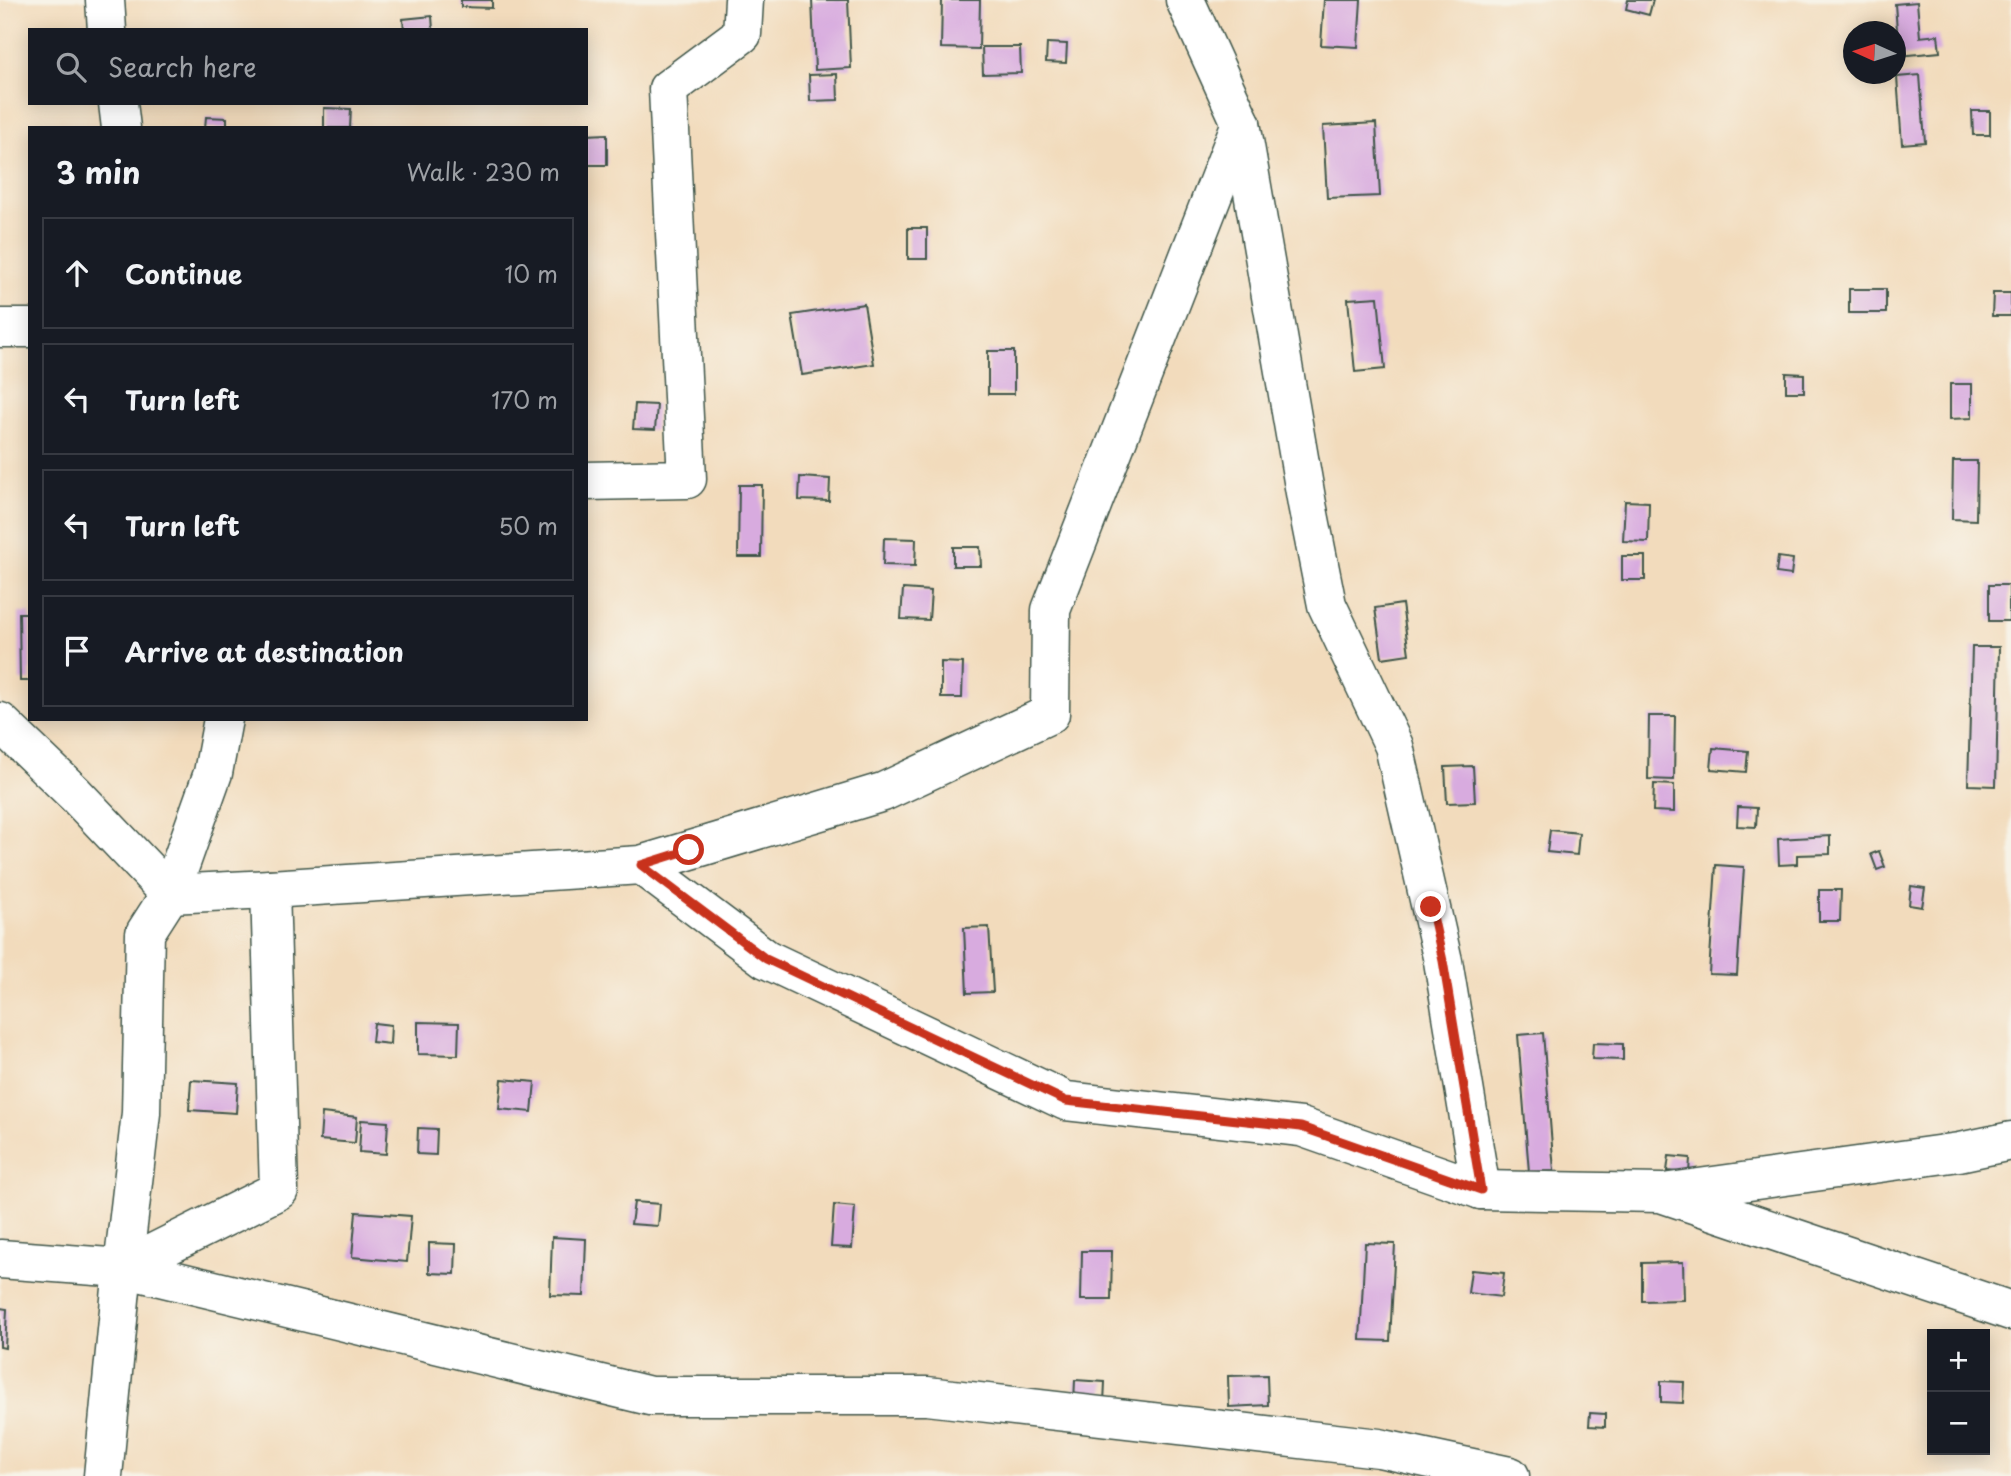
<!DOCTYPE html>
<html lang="en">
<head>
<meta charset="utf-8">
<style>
	body { margin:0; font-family:"Playpen Sans",sans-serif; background:#242831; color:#f1f3f6 }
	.controls { position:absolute; right:21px; bottom:21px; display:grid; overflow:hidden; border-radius:0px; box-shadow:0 4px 18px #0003 }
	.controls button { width:63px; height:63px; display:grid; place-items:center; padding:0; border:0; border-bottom:2px solid #363941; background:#171b24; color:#f1f3f6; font:35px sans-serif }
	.compass { position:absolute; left:1843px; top:21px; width:63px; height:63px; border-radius:50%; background:#171b24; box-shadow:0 4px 18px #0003; rotate:273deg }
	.stop { position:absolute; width:21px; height:21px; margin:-16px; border:5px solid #c8321e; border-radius:50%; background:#fff }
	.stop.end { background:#c8321e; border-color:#fff; box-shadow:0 2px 7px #0008 }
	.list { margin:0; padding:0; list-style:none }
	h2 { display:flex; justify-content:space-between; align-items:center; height:91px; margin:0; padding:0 28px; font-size:30px }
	h2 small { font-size:23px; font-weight:400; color:#9ea1a6 }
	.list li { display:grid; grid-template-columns:46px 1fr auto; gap:21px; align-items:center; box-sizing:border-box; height:112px; margin:0 14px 14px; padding:0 14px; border:2px solid #363941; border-radius:0px }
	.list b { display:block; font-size:26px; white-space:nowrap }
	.list em { font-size:23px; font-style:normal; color:#9ea1a6 }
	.icon { flex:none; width:38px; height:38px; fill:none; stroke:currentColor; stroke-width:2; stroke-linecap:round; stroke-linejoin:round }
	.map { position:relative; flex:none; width:2011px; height:1476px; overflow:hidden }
	.search { position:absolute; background:#171b24; box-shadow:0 4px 18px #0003; left:28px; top:28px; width:560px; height:77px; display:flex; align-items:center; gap:18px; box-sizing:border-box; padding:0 24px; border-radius:0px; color:#9ea1a6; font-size:26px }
	.panel { position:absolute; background:#171b24; box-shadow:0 4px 18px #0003; left:28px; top:126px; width:560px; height:595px; border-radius:0px }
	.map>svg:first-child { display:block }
	.building { fill:#d8abdf }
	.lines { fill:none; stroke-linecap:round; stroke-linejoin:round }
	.minor-casing { stroke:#3f5548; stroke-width:41 }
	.minor { stroke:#fff; stroke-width:38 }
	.route { stroke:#c8321e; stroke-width:9 }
</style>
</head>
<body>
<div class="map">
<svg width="2011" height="1476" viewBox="0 0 2011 1476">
	<rect width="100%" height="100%" fill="#f7f3e8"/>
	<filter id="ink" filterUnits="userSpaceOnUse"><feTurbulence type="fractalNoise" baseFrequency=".0143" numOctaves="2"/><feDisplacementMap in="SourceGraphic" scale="14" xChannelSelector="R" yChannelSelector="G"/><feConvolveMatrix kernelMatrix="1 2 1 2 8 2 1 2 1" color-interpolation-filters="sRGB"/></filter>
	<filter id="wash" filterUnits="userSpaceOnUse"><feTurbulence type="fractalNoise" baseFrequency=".00686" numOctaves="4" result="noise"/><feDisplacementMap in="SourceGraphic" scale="28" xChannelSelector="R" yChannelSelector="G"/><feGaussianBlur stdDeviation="1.57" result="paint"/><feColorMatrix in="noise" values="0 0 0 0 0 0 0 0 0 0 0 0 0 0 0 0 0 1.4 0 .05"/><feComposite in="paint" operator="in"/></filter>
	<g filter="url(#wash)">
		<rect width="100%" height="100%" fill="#f2dbbc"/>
		<g id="blocks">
			<g class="building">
				<path d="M461 0H492V8L461 7Z"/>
				<path d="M812 0H848L851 68 815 70Z"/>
				<path d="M942 0H980L979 49 941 48Z"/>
				<path d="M1324 0H1361L1358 47 1321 45Z"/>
				<path d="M1628 0H1653L1649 15 1626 9Z"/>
				<path d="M1917 2 1920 37 1938 35 1940 52 1899 56 1895 4Z"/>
				<path d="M432 16 433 30H404L403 19Z"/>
				<path d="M1047 43 1067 44 1066 63 1046 62Z"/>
				<path d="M982 47H1020L1021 73 983 74Z"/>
				<path d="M837 74 838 100 810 101 809 75Z"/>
				<path d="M1920 75 1925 142 1902 144 1897 77Z"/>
				<path d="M324 108 351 109 350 128H324Z"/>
				<path d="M1972 111H1990V135H1973Z"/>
				<path d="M206 117 227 118V128H205Z"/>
				<path d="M1376 123 1380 196 1327 198 1323 126Z"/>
				<path d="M607 134V165H586V135Z"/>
				<rect x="908" y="228" width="19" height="31"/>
				<rect x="1849" y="289" width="37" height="24"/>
				<path d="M1993 293H2011V316H1992Z"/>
				<path d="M1378 297 1385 369 1355 372 1348 299Z"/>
				<path d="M864 304 874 364 802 375 792 315Z"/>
				<rect x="988" y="351" width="26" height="43"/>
				<path d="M1786 373 1804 374V392H1786Z"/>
				<path d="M1950 384H1972V418L1950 419Z"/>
				<path d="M635 404 657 405 655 430 633 429Z"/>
				<path d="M1953 461H1977L1976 520 1952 519Z"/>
				<path d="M800 477 830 479 829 501 799 500Z"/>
				<path d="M739 485H762L761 557H738Z"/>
				<path d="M1625 501 1649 502 1648 542 1623 541Z"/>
				<path d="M884 538 916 539 915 566 883 565Z"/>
				<path d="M953 547H980L981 566H953Z"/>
				<rect x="1622" y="556" width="23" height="24"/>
				<path d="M1778 557 1793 559 1791 575 1776 573Z"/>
				<rect x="1989" y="585" width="20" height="36"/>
				<path d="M903 589 931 591 929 620 901 619Z"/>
				<path d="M1402 604 1409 654 1382 658 1375 608Z"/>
				<path d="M19 613H30V681H20Z"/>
				<path d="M1972 647H1999L1996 786 1968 785Z"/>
				<path d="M941 662 963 663 962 698H941Z"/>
				<path d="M1649 716H1675L1674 780 1648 779Z"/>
				<path d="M1713 748 1748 751 1746 772 1711 769Z"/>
				<path d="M1473 766 1475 802 1447 803 1445 767Z"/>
				<path d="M1654 784 1674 785V812L1653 811Z"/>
				<path d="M1738 807 1757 808 1756 827 1737 826Z"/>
				<path d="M1550 830 1579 833 1577 855 1547 852Z"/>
				<path d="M1830 836V854L1797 855V864L1779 865 1778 839Z"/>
				<path d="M1879 851 1885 867 1877 870 1871 854Z"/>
				<path d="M1716 865 1744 867 1737 975 1709 974Z"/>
				<path d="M1911 886 1925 888 1922 907 1909 905Z"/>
				<path d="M1819 890H1841L1840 921H1819Z"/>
				<path d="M989 927 993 992 967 993 964 928Z"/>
				<path d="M418 1022 459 1023 458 1055 418 1054Z"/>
				<path d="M374 1023 391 1025 390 1044 372 1042Z"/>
				<path d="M1543 1033 1554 1171 1529 1172 1518 1035Z"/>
				<path d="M1593 1043 1623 1044V1060L1592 1059Z"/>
				<path d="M502 1079 535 1082 532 1112 499 1109Z"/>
				<path d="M191 1080 238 1083 236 1113 189 1110Z"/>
				<path d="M322 1113 357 1117 355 1143 320 1140Z"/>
				<path d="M361 1120 388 1122 386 1154 359 1152Z"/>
				<path d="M418 1128 437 1129 436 1155 417 1154Z"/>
				<path d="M1669 1156 1690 1158 1689 1173 1667 1171Z"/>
				<path d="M634 1202 660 1204 658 1226 631 1224Z"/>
				<path d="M834 1205 855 1207 852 1248 831 1247Z"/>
				<path d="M356 1212 411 1216 407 1262 352 1257Z"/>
				<path d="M552 1237 586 1239 584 1296 550 1295Z"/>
				<path d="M429 1243 456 1244 455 1274 429 1273Z"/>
				<path d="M1365 1243 1395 1244 1390 1341 1360 1340Z"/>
				<path d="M1082 1251H1112L1111 1300H1081Z"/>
				<path d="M1683 1262 1684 1300 1642 1301V1263Z"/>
				<path d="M1471 1270 1504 1273 1501 1297 1468 1293Z"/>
				<path d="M0 1308 7 1309 5 1348 0 1347Z"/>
				<path d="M1267 1375 1268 1405 1229 1407 1228 1376Z"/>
				<path d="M1075 1380 1105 1382 1104 1403 1074 1402Z"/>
				<path d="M1661 1381 1684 1382 1683 1403 1661 1402Z"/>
				<path d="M1590 1413 1605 1414V1427L1589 1426Z"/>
			</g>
		</g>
	</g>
	<g filter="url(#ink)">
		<use href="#blocks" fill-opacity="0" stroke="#3f5548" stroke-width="2"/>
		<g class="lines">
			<g class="minor-casing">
				<g id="minor">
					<path d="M105 0 107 30"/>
					<path d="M1185 0 1241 123 1307 504 1327 605 1394 746 1443 961 1481 1190"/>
					<path d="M118 103 121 128"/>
					<path d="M0 328H30"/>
					<path d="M586 481 687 479 668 89 742 34 744 0"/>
					<path d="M0 722 75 794 170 894 270 889"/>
					<path d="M641 865 766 959 1066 1101 1301 1127 1481 1190 1661 1193 2011 1311"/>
					<path d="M1670 1192 1959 1152 2011 1141"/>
					<path d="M0 1259 123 1268 650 1396H927L1379 1448 1510 1476"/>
					<path d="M123 1268 279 1190 270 889 641 865 883 792 1050 714 1051 610 1241 123"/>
					<path d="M103 1476 123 1268 141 1113 145 933 170 894 213 773 223 719"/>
				</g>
			</g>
			<use href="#minor" class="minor"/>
		</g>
	</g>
	<g class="lines" filter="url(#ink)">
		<path class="route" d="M689 850 641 865 766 959 1066 1101 1301 1127 1481 1190 1443 961 1431 907"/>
	</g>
</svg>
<div class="controls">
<button>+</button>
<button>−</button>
</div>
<svg class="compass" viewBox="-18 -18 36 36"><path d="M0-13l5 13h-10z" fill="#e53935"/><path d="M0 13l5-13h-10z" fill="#9ea1a6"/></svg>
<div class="stop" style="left:689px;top:850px"></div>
<div class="stop end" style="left:1431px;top:907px"></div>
<div class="search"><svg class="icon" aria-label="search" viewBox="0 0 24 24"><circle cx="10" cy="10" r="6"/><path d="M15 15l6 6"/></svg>Search here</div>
<section class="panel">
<h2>3 min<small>Walk · 230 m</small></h2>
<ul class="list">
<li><svg class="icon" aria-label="ahead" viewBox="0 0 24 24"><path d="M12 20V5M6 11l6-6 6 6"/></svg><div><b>Continue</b></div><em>10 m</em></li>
<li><svg class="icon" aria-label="left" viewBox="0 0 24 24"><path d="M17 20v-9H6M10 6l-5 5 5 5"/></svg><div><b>Turn left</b></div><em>170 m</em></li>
<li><svg class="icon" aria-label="left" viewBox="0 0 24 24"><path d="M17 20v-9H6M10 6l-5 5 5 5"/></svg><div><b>Turn left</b></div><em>50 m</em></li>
<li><svg class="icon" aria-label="arrive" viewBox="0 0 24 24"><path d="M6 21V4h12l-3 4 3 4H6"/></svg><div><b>Arrive at destination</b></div></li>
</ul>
</section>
</div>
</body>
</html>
